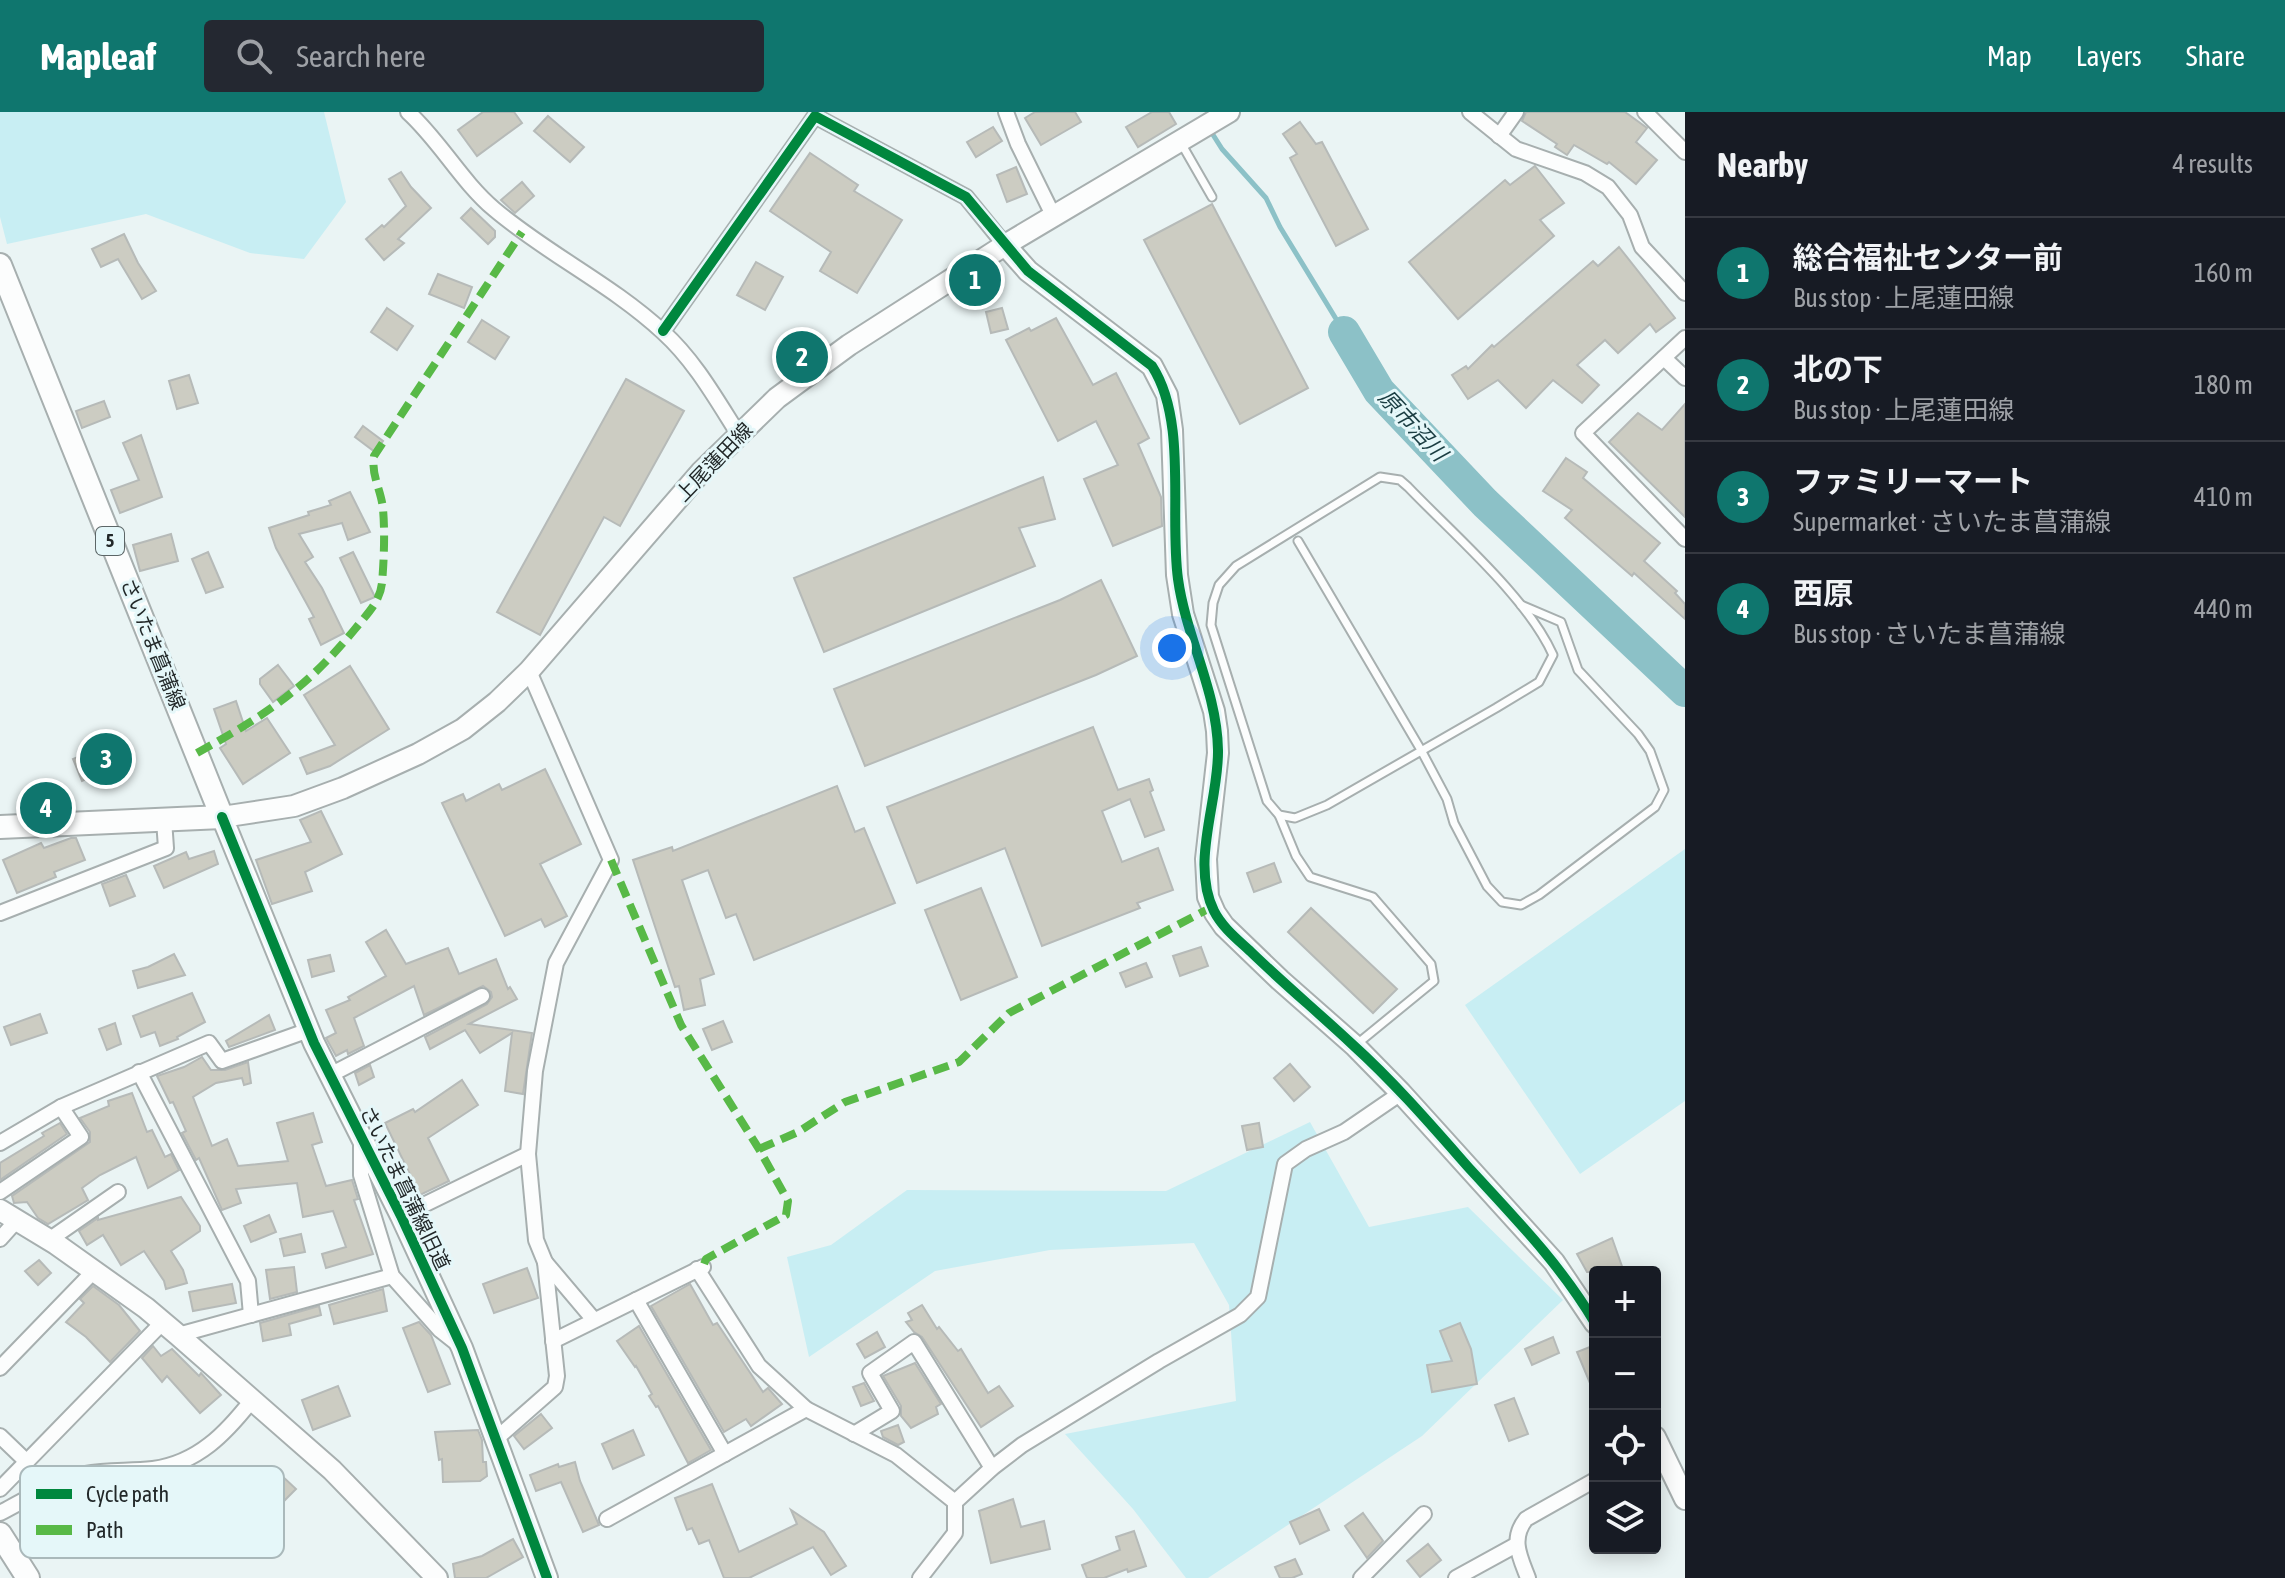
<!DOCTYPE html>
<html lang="en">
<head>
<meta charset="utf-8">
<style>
	body { margin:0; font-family:"Asap Condensed","Noto Sans JP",sans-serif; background:#242831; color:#f1f3f6 }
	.controls { position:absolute; right:24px; bottom:24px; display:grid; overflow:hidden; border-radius:8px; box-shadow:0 4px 20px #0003 }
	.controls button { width:72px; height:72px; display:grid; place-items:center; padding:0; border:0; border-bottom:2px solid #363941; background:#171b24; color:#f1f3f6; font:40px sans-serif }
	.you { position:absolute; left:1172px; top:536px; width:28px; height:28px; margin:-20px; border:6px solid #fff; border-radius:50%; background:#1a73e8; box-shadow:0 0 0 12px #1a73e833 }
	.badge { display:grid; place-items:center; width:52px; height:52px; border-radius:50%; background:#0f766e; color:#fff; font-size:26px; font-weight:700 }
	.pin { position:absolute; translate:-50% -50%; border:4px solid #fff; box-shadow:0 2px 8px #0006 }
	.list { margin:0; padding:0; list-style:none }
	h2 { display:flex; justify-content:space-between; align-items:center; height:104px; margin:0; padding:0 32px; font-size:34px }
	h2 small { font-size:26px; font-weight:400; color:#9ea1a6 }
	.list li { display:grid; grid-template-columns:52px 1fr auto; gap:24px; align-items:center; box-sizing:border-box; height:112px; padding:0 32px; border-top:2px solid #363941 }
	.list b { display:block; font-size:30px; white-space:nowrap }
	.list p { margin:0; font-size:26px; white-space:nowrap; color:#9ea1a6 }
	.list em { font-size:26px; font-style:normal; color:#9ea1a6 }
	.icon { flex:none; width:44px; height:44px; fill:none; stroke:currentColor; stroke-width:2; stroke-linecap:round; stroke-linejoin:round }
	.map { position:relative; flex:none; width:1685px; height:1466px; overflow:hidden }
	header { display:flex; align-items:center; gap:48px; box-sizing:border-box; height:112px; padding:0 40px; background:#0f766e; color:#fff }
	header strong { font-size:38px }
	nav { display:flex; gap:44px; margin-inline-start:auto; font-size:28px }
	.search { width:560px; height:72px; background:#242831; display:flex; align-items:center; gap:20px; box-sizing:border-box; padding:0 28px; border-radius:8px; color:#9ea1a6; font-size:30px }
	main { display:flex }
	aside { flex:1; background:#171b24 }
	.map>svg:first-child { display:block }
	.green { fill:#c8eef3 }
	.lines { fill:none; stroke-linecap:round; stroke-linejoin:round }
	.stream { stroke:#8cc1c7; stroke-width:5 }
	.river { stroke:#8cc1c7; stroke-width:32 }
	.building { fill:#ccccc2; stroke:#b6bab8; stroke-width:2 }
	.lane-casing { stroke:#a7afaf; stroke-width:11 }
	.street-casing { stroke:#a7afaf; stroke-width:18 }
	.secondary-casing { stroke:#a7afaf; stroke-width:24 }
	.primary-casing { stroke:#a7afaf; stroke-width:26 }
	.lane { stroke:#fcfdfd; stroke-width:7 }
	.street { stroke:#fcfdfd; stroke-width:14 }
	.secondary { stroke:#fcfdfd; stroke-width:20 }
	.primary { stroke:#fcfdfd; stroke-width:22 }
	.quiet { stroke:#58b947; stroke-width:8; stroke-dasharray:16 8; stroke-linecap:butt }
	.cycleway-casing { stroke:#e5f7f9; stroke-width:15 }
	.cycleway { stroke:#00873e; stroke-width:10 }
	.labels { text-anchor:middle; stroke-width:6; stroke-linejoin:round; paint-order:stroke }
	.shield { fill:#e5f7f9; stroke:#5c6667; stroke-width:2 }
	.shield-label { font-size:18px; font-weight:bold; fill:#222829 }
	.street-label { font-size:20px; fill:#222829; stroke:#e5f7f9 }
	.water-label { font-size:22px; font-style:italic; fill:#1a3d42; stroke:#e5f7f9 }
	.key { fill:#e5f7f9; stroke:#aab9bb; stroke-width:2 }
	.key-label { font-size:22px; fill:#222829 }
</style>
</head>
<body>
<header>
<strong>Mapleaf</strong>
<div class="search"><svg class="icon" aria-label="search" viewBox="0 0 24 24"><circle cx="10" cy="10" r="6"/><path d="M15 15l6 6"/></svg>Search here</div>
<nav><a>Map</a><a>Layers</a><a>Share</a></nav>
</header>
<main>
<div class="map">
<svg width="1685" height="1466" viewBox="0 0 1685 1466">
	<rect width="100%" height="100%" fill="#eaf4f4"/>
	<g class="green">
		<path d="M0 0H324L346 90 304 147 250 141 146 102 7 132 0 105Z"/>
		<path d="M1685 737V989L1580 1062 1465 893Z"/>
		<path d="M1310 1010 1369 1115 1468 1095 1563 1188 1422 1324 1208 1466H1186L1133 1397 1065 1322 1236 1289 1229 1193 1194 1131 1050 1138 935 1159 809 1245 787 1145 831 1133 907 1078 1166 1079Z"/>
	</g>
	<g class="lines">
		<path class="stream" d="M1210 18 1222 37 1266 86 1280 115 1344 220"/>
		<path class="river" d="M1344 220 1379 279 1485 391 1685 579"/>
	</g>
	<g class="building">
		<path d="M483 0H514L522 11 477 44 458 18Z"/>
		<path d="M1035 0H1075L1081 10 1041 33 1025 6Z"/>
		<path d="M1152 0H1169L1176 12 1138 35 1126 15Z"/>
		<path d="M1526 0H1625L1647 16 1636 30 1657 48 1636 72 1609 50 1607 52 1574 33 1567 43 1555 35 1557 32 1522 9Z"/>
		<path d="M548 4 584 35 570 50 534 19Z"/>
		<path d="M1300 10 1316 32 1322 30 1368 117 1336 134 1290 46 1297 42 1283 22Z"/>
		<path d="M993 15 1002 29 976 45 967 30Z"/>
		<path d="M810 41 858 73 854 79 902 108 857 181 820 159 831 140 770 99Z"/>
		<path d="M1535 54 1564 91 1540 108 1554 124 1458 207 1409 150 1505 68 1510 73Z"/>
		<path d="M1016 55 1027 82 1007 90 997 63Z"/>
		<path d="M401 60 411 75 431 96 398 127 404 131 384 148 366 127 382 113 384 115 406 94 389 67Z"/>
		<path d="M522 70 534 84 515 101 501 88Z"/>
		<path d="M1212 92 1308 276 1240 312 1144 128Z"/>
		<path d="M471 96 495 119V125L488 132 461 106Z"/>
		<path d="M124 122 138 151 156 179 142 187 118 147 101 155 92 137Z"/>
		<path d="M1619 135 1675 206 1656 220 1650 212 1618 241 1605 228 1577 253 1599 273 1582 291 1553 268 1526 296 1498 268 1468 287 1452 263 1466 254 1468 257 1492 233 1494 235 1593 149 1598 154Z"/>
		<path d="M756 150 783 165 765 198 737 183Z"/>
		<path d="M438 162 472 175 464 196 429 182Z"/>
		<path d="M387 196 413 214 397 238 371 220Z"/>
		<path d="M1002 196 1008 217 991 221 986 200Z"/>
		<path d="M1056 206 1093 273 1116 261 1149 326 1138 332 1161 385 1162 414 1113 434 1084 367 1118 353 1096 309 1058 329 1006 228 1029 216 1031 219Z"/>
		<path d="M482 208 509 225 495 247 468 230Z"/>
		<path d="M189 263 198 291 177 297 169 269Z"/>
		<path d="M626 267 684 299 620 414 604 405 540 523 497 500Z"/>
		<path d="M104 289 110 305 82 316 76 299Z"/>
		<path d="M1685 292V405L1609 330 1638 301 1662 318Z"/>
		<path d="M363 314 383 329 375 340 355 325Z"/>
		<path d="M141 323 162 385 120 401 111 378 139 368 123 331Z"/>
		<path d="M1566 346 1587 360 1583 366 1660 431 1644 449 1677 479 1675 481 1685 492V507L1634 461 1632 464 1565 406 1572 398 1543 379Z"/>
		<path d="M1043 365 1055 407 1019 416 1035 454 824 540 794 466Z"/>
		<path d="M350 380 370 420 348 428 342 411 299 422 313 445 305 450 322 476 344 521 321 533 309 507 314 505 276 436 269 416 309 403 308 400 331 393 329 389Z"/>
		<path d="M171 422 178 449 140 459 133 433Z"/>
		<path d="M208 440 223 475 206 481 192 447Z"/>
		<path d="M353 440 375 485 361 491 340 446Z"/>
		<path d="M1101 468 1137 544 1096 563 865 654 834 577 1060 488Z"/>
		<path d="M278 553 294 574 273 590 260 572V567Z"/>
		<path d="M350 554 389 617 330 654 307 662 300 646 335 633 304 583Z"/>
		<path d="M236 589 246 619 267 606 290 641 243 672 220 636 226 632 214 597Z"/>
		<path d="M1093 615 1118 678 1149 667 1153 678 1150 680 1164 718 1145 725 1130 687 1102 699 1122 750 1158 736 1173 778 1137 791 1140 796 1042 834 1005 736 917 771 887 695Z"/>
		<path d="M121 627 130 649 82 669 73 647Z"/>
		<path d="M545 657 581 732 540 752 567 804 545 815 541 807 505 824 442 691 463 682 466 689 499 672 502 678Z"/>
		<path d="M837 674 855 720 864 716 895 791 754 848 736 802 726 806 708 758 682 768 714 862 700 867 705 893 684 898 679 874 675 875 633 748 672 735 673 739Z"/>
		<path d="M321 699 342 742 305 760 312 779 272 792 256 748 311 730 300 708Z"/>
		<path d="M71 726H76L85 748 54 760 56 765 17 781 3 748 41 731 44 736Z"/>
		<path d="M214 739 218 752 164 776 154 754 186 740 189 747Z"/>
		<path d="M1274 751 1281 770 1254 780 1247 761Z"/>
		<path d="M126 763 135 784 110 794 102 772Z"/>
		<path d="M981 776 1017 865 961 888 925 798Z"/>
		<path d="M1311 796 1397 877 1373 901 1288 820Z"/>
		<path d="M386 818 406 852 448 836 459 862 496 847 508 877 510 875 517 887 469 912 532 921 523 982 505 979 512 921 480 941 465 918 430 937 425 925 487 892 492 885 491 880 483 874 424 903 414 874 354 906 364 934 348 942 347 938 336 944 326 926 336 921 326 898 350 888 348 885 386 864 366 830Z"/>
		<path d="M1201 835 1208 854 1180 864 1173 844Z"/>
		<path d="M174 842 185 863 138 876 133 859 148 855Z"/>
		<path d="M330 843 334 859 312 865 308 848Z"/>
		<path d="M1146 851 1152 865 1126 875 1120 861Z"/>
		<path d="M192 881 205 910 177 925 178 927 160 934 155 920 141 925 133 904Z"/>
		<path d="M40 902 47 921 11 933 4 915Z"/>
		<path d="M269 903 275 918 229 935 226 929Z"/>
		<path d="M723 909 732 930 712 938 703 917Z"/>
		<path d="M115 911 121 932 107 938 99 917Z"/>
		<path d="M202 945 211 958H225L248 950 251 971 244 973 242 966 216 971 193 985 212 1034 227 1027 238 1054 288 1049 277 1011 313 1001 322 1030 312 1033 326 1074 352 1068 358 1087 354 1088 373 1142 326 1156 322 1142 346 1135 333 1099 303 1105 297 1071 236 1077 241 1091 222 1098 199 1046 196 1048 182 1021 186 1019 173 990 170 991 157 964 184 955Z"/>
		<path d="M1290 952 1310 975 1294 989 1274 966Z"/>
		<path d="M370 953 374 965 359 973 355 961Z"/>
		<path d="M462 968 478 993 428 1026 449 1069 420 1083 385 1011 413 997 415 1000Z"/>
		<path d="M132 981 147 1020 152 1018 165 1045 171 1042 179 1058 148 1076 136 1045 100 1063 82 1076 88 1088 48 1112 38 1106 27 1090 14 1091 12 1084 90 1030V1020L80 1006 109 994 108 989Z"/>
		<path d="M60 1011 67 1022 0 1068V1051L44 1024 42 1021Z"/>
		<path d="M1259 1011 1263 1035 1247 1038 1242 1014Z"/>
		<path d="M181 1085 200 1114V1119L171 1139 183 1158 187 1171 166 1177 164 1169 144 1139 121 1153 103 1123 87 1133 79 1119 98 1106V1108Z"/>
		<path d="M269 1103 276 1120 251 1130 244 1114Z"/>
		<path d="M301 1122 305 1140 284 1144 280 1127Z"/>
		<path d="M1612 1126 1624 1160H1587L1577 1142Z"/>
		<path d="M39 1148 51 1161 38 1173 25 1159Z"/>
		<path d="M294 1155 297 1180 270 1187 266 1158Z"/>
		<path d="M527 1156 538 1186 494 1201 483 1172Z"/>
		<path d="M232 1172 236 1191 193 1199 189 1180Z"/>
		<path d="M690 1172 713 1213 717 1211 763 1280 768 1276 782 1292 751 1314 746 1307 724 1320 651 1194Z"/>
		<path d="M93 1174 119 1193 140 1219 110 1250 86 1225 66 1210 84 1191 80 1187Z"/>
		<path d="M383 1177 387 1199 334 1212 329 1193Z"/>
		<path d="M922 1193 937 1217 939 1215 958 1239 961 1237 988 1281 999 1274 1013 1294 981 1315 922 1225 914 1220 906 1210 912 1208 908 1201Z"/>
		<path d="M319 1194 321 1203 289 1212 291 1223 263 1229 260 1211Z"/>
		<path d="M419 1210 431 1223 450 1272 428 1280 403 1216Z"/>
		<path d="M1460 1211 1471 1237 1477 1272 1432 1280 1427 1253 1452 1249 1440 1219Z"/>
		<path d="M639 1214 711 1338 688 1351 658 1294 656 1295 649 1284 652 1282 636 1254 635 1255 617 1229Z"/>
		<path d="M877 1220 885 1235 865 1246 857 1232Z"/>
		<path d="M1553 1225 1559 1241 1532 1253 1525 1237Z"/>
		<path d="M1595 1233V1283L1577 1240Z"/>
		<path d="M153 1234 161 1244 172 1237 199 1264 201 1261 221 1283 200 1301 167 1264 162 1270 142 1246Z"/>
		<path d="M915 1251 941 1292 936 1295 938 1302 911 1316 901 1304V1294L883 1264Z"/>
		<path d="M864 1271 874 1289 861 1294 853 1275Z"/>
		<path d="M338 1274 350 1304 313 1318 302 1288Z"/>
		<path d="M1514 1286 1528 1322 1509 1329 1495 1293Z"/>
		<path d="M541 1302 552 1316 524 1337 514 1324Z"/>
		<path d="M898 1313 904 1330 898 1333 883 1325 881 1319Z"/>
		<path d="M478 1318 482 1328 483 1350H486L487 1364 480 1369 443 1370 442 1347 439 1348 435 1320Z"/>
		<path d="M633 1318 644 1343 613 1357 602 1332Z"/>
		<path d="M575 1350 580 1369 599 1413 583 1420 561 1370 536 1379 530 1363 558 1352 559 1355Z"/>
		<path d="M281 1363 296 1377 285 1388 270 1374Z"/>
		<path d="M712 1372 739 1440 797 1412 791 1398 824 1420 846 1454 831 1463 813 1435 749 1466H724L709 1428 699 1432 692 1416 687 1418 675 1386Z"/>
		<path d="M1013 1387 1021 1415 1044 1409 1050 1437 991 1451 979 1399Z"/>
		<path d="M1319 1397 1329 1418 1300 1432 1290 1410Z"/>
		<path d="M1363 1401 1383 1429 1367 1446 1345 1414Z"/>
		<path d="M1134 1419 1146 1454 1128 1460 1127 1457 1104 1466H1087L1082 1453 1120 1438 1116 1425Z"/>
		<path d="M513 1427 523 1445 486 1466H455L453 1452 482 1444Z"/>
		<path d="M1428 1432 1441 1448 1420 1465 1407 1449Z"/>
		<path d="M1295 1447 1302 1462 1292 1466H1280L1275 1455Z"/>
	</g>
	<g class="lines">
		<g class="lane-casing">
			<g id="lane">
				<path d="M1181 31 1212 85"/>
				<path d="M1380 365 1400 368 1408 375C1453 422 1527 485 1553 543L1539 570 1496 596 1327 693 1295 706 1279 703 1267 689 1211 513 1213 491 1219 473 1236 454Z"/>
				<path d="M1298 429 1421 638 1447 687 1454 711 1487 774 1502 790 1521 793 1539 783 1655 695 1664 678 1650 639 1638 622 1578 558 1561 510 1521 493"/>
				<path d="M1279 703 1296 744 1310 765 1373 785 1431 852 1434 869 1357 932"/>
			</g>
		</g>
		<g class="street-casing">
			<g id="street">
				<path d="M408 0C440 29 461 69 494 97 547 142 611 172 663 220 695 249 716 287 739 323"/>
				<path d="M1006 0 1018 32 1053 103"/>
				<path d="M1470 0 1516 37 1585 61 1608 75 1630 103 1642 135 1685 181"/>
				<path d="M1645 0 1685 40"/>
				<path d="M1499 24 1516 0"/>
				<path d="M663 219 815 4 966 85 1005 133"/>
				<path d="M1685 226 1583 321 1685 427"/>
				<path d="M1664 246 1685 266"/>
				<path d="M0 801 166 736 164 708"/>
				<path d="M139 960 248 1169 251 1203"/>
				<path d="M330 963 482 884"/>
				<path d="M361 1030V1063L392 1164 440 1218 459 1233"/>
				<path d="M0 1031 61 995 209 931 222 949 309 918"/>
				<path d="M528 1042 536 1128 545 1150 594 1208"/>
				<path d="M0 1080 81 1025 61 995"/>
				<path d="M401 1104 528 1042 535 959 556 851 611 748 529 559"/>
				<path d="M0 1127 17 1108"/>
				<path d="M49 1128 118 1080"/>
				<path d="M697 1157 759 1254 806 1297 896 1343 955 1390"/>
				<path d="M636 1188 725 1342"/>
				<path d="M178 1223 392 1164"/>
				<path d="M553 1229 703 1155"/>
				<path d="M0 1256 94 1159"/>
				<path d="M854 1322 892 1299 870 1261 914 1230 992 1356"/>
				<path d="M0 1324 26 1349"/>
				<path d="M497 1326 555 1275 557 1264 545 1150"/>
				<path d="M0 1377 163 1210"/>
				<path d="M0 1401C27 1387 55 1369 85 1362 108 1357 130 1360 153 1357 198 1351 226 1321 252 1288"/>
				<path d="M607 1407 806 1297"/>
				<path d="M920 1466 955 1421V1390L992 1356 1022 1333 1159 1249 1240 1203 1258 1185 1285 1052 1306 1037 1344 1020 1401 981"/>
				<path d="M1361 1466 1424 1402"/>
				<path d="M1456 1466 1516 1433"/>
				<path d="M1528 1466C1520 1445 1510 1427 1526 1407L1595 1368"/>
			</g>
		</g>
		<g class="secondary-casing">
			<g id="secondary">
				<path d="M1005 133 1028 159 1152 254 1167 283 1172 318 1177 463 1183 502 1214 599 1217 619 1218 641 1206 747 1208 785 1215 801 1224 814 1280 868 1355 934 1401 981 1554 1150 1595 1211"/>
				<path d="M0 1098 56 1132 146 1196 178 1223 332 1358 437 1466"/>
				<path d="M1655 1325 1685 1387"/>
				<path d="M547 1466 462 1236 401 1104 314 931 222 705 294 694 343 676 418 642 463 617 497 590 529 559 701 360 777 286 849 233 1005 133 1229 0"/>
			</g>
		</g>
		<g class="primary-casing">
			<g id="primary">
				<path d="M0 153 222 705 0 715"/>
				<path d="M0 1422 28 1466"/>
			</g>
		</g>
		<use href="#lane" class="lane"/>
		<use href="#street" class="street"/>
		<use href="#secondary" class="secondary"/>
		<use href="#primary" class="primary"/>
		<g class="quiet">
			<path d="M197 641C264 604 306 577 355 517 367 502 380 490 382 471 384 448 385 420 383 397 381 377 371 364 374 344L522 120"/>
			<path d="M611 748 681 913 759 1037 788 1089 786 1103 706 1147 703 1155"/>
			<path d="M759 1037 798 1020 845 990 959 950 1009 901 1212 795"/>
		</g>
		<g class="cycleway-casing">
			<g id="cycleway">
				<path d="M663 219 815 4 966 85 1028 159 1152 254C1188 310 1169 402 1178 467 1186 525 1217 579 1218 638 1219 689 1190 750 1214 799 1222 815 1237 827 1250 839 1284 872 1319 901 1353 933 1395 971 1432 1014 1469 1056 1514 1105 1561 1153 1595 1211"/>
				<path d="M222 705 314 931 401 1104 462 1236 547 1466"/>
			</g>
		</g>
		<use href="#cycleway" class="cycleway"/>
	</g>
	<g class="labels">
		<rect class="shield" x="96" y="415" width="28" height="28" rx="6"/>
		<g class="shield-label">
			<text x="110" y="435">5</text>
		</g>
		<g class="street-label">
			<text transform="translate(714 350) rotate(-46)" y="7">上尾蓮田線</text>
			<text transform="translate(153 532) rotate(68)" y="7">さいたま菖蒲線</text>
			<text transform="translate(405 1076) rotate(64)" y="7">さいたま菖蒲線旧道</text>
		</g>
		<g class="water-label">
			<text transform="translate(1413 313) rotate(47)" y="8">原市沼川</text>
		</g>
	</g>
	<rect x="20" y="1354" width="264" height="92" rx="12" class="key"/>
	<rect x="36" y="1377" width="36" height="10" fill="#00873e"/>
	<rect x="36" y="1413" width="36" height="10" fill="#58b947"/>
	<g class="key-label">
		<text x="86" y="1390">Cycle path</text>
		<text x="86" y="1426">Path</text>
	</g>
</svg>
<div class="controls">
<button>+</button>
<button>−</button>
<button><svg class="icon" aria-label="locate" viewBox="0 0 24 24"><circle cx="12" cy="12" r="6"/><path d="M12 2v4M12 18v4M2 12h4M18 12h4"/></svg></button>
<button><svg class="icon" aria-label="layers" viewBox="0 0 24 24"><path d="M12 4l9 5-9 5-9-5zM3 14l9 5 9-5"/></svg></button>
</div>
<div class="you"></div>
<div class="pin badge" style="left:975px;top:168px">1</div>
<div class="pin badge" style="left:802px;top:245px">2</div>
<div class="pin badge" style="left:106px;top:647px">3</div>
<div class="pin badge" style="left:46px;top:696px">4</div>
</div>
<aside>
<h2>Nearby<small>4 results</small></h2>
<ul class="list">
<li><span class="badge">1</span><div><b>総合福祉センター前</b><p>Bus stop · 上尾蓮田線</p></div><em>160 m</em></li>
<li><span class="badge">2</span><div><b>北の下</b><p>Bus stop · 上尾蓮田線</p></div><em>180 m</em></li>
<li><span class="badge">3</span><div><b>ファミリーマート</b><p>Supermarket · さいたま菖蒲線</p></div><em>410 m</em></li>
<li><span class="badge">4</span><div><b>西原</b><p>Bus stop · さいたま菖蒲線</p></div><em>440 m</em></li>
</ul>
</aside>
</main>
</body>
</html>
